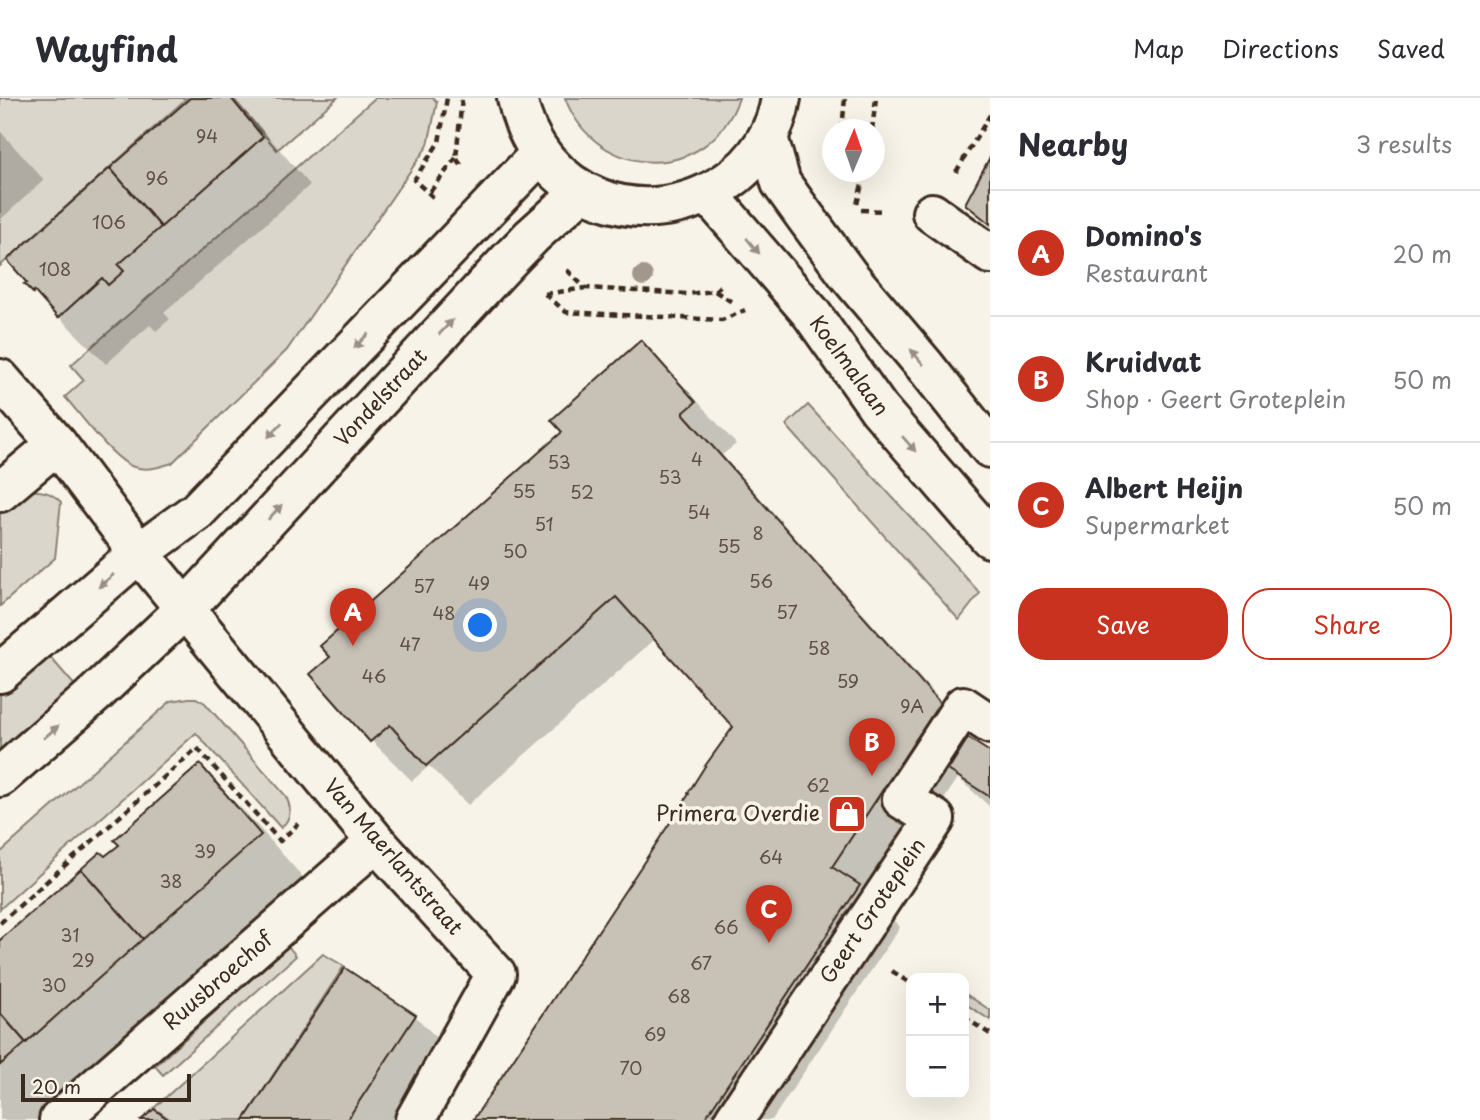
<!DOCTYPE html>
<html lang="en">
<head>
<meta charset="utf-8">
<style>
	body { margin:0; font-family:"Playpen Sans",sans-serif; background:#f2f2f3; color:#2b2b33 }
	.controls { position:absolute; right:21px; bottom:21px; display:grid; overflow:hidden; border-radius:14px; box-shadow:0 7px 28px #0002 }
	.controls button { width:63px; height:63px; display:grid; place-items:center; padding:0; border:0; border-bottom:2px solid #e1e1e2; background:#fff; color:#2b2b33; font:35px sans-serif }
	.compass { position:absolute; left:822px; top:21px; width:63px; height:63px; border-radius:50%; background:#fff; box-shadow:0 7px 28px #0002; rotate:2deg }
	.scale { position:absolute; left:21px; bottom:18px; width:170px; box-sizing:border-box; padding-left:7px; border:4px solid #3b2a1e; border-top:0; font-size:19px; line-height:24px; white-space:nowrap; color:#3b2a1e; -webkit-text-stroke:5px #f7f3e8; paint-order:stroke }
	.you { position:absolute; left:481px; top:528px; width:24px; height:24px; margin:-18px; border:5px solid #fff; border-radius:50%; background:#1a73e8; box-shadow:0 0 0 10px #1a73e833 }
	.badge { display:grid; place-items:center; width:46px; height:46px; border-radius:50%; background:#c8321e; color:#fff; font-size:23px; font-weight:700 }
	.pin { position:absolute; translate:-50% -58px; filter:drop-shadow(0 2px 4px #0008) }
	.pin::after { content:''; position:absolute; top:37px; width:24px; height:21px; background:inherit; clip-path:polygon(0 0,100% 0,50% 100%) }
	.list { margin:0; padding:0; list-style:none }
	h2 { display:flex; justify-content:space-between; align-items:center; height:91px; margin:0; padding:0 28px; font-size:30px }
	h2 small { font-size:23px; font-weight:400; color:#7c7c81 }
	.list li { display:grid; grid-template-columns:46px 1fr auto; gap:21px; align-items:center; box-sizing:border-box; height:126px; padding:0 28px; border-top:2px solid #e1e1e2 }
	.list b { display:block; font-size:26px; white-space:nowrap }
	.list p { margin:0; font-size:23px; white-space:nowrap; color:#7c7c81 }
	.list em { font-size:23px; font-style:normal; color:#7c7c81 }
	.actions { display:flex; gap:14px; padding:21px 28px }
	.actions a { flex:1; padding:16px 0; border:2px solid #c8321e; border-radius:28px; text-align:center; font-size:24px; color:#c8321e }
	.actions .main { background:#c8321e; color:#fff }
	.map { position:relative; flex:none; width:990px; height:1022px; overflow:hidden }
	header { display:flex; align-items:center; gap:42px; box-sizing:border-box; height:98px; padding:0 35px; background:#fff; border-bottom:2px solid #e1e1e2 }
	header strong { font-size:33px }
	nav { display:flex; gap:38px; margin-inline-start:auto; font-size:24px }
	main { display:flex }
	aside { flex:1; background:#fff }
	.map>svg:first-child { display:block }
	.green { fill:#dbd6cb; stroke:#8b8074; stroke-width:2 }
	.shadow { fill:#0003 }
	.building { fill:#c8c1b6; stroke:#3b2a1e; stroke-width:2 }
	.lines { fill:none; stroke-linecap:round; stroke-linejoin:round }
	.street-casing { stroke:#3b2a1e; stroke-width:44 }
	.secondary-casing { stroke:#3b2a1e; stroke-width:44 }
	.path { stroke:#3b2a1e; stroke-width:4.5; stroke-dasharray:7 5; stroke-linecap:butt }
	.street { stroke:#f7f3e8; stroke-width:38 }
	.secondary { stroke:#f7f3e8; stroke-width:38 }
	.tree { fill:#a1978c }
	.oneway { fill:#998e83 }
	.labels { text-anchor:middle; stroke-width:7; stroke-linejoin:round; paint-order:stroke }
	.number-label { font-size:18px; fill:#5e5044 }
	.street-label { font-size:21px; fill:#3b2a1e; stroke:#f7f3e8 }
	.poi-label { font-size:21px; fill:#3b2a1e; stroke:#f7f3e8; text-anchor:end }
</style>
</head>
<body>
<header>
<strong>Wayfind</strong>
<nav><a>Map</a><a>Directions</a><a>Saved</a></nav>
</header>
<main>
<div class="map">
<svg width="990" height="1022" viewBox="0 0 990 1022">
	<rect width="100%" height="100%" fill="#f7f3e8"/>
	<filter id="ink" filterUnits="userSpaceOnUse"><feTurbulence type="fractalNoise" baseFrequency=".0143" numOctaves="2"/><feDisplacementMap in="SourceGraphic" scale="14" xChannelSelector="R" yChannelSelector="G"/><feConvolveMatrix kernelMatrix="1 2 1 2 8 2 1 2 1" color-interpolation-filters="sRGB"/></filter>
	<g filter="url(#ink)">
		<g class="green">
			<path d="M0 0H187L0 168Z"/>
			<path d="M233 0H337L277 52Z"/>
			<path d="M375 0H433L437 4 428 47 287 252 172 365C160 369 148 373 134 369 113 362 81 317 65 299L84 282 71 267Z"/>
			<path d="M565 0H739C709 86 597 84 565 0Z"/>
			<path d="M808 307 980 495 959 522 786 327Z"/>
			<path d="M29 393C42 392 51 394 61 404L55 460 0 508V411Z"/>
			<path d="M45 553 77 590 0 659V593Z"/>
			<path d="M189 600H196L205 605 285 697C292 709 292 720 281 730L196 635 0 811V755L171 603Z"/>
			<path d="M288 848 296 858 163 977 155 968Z"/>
			<path d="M323 856 344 868 244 1022H171L154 1010Z"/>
			<path d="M964 895 990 912V922L964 905Z"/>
		</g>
		<g class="shadow">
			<path d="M192 0H231L260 29 310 87 164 215 170 221 156 233 150 227 106 266 27 187Z"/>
			<path d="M0 33 44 82 0 122Z"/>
			<path d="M641 244 681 285 736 346 722 357 980 647 979 649 990 657V709L958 680 876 805 900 829 772 1022H475L735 629 656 540 468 707 429 668 412 683 372 643 312 576 564 334Z"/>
			<path d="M199 669 247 716 308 785 39 1022H0V844L105 761Z"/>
			<path d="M415 918 449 952 403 1022H246Z"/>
		</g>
		<g class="building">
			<path d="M190 0H231L263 39 161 129 110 70Z"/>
			<path d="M990 59V126L965 106Z"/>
			<path d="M110 70 161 129 118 167 124 173 108 187 102 180 58 220 34 193 33 195 24 186 27 185 7 162Z"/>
			<path d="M641 242 696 304 683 315 940 605 832 769 860 787 704 1022H473L689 696 688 695 705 668 733 629 616 499 426 668 390 627 370 644 310 576 330 559 320 548 562 334 551 322Z"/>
			<path d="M968 640 990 654V699L948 672Z"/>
			<path d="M200 666 261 737 143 841 81 771 100 754 105 758 119 747 114 742Z"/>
			<path d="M81 771 143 841 26 945 0 915V842Z"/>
			<path d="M345 870 416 917 347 1022H244Z"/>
			<path d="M0 915 26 945 0 967Z"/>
			<path d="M154 1011 169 1022H141Z"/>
		</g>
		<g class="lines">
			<g class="street-casing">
				<g id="street">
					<path d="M932 115 990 156"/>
					<path d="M0 281 57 346 139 455"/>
					<path d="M0 394 57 346"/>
					<path d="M185 511 376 744 496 876 415 1022"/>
					<path d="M59 1022 376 744"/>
					<path d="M734 1022 935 721 902 701 963 608 990 626"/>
				</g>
			</g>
			<g class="secondary-casing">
				<g id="secondary">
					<path d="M517 0C538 100 645 140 728 83 756 64 776 33 781 0"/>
					<path d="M768 39 781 85 804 117 849 178 925 268 990 350"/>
					<path d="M709 97 811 215 879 311 990 440"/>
					<path d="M139 455 185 511"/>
					<path d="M0 575 139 455 197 413 540 56"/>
					<path d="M0 679 94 597 185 511 506 165 532 138 582 93"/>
				</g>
			</g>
			<g class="path">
				<path d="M842 32 845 0"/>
				<path d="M872 32 876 0"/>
				<path d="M461 67 456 60 462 0"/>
				<path d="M956 74 990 17"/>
				<path d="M430 94 456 60"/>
				<path d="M433 99 414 82 439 44 447 0"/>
				<path d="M857 106 865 74"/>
				<path d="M861 112 884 113"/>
				<path d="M567 172 585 190 688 196 715 193 722 186"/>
				<path d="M715 193 735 206"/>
				<path d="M545 196 566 214 722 222 745 212"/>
				<path d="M545 196 585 190"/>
				<path d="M0 825 197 650 280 743 298 726"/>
				<path d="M892 873 911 886"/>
				<path d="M964 919 990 936"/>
			</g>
			<use href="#street" class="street"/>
			<use href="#secondary" class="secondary"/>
		</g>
		<circle class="tree" cx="643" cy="178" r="10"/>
		<defs><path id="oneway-solid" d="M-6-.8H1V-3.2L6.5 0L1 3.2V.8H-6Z" transform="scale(1.75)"/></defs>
		<g class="oneway">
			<use href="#oneway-solid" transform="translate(753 148) rotate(50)"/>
			<use href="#oneway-solid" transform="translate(446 229) rotate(-47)"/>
			<use href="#oneway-solid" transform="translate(361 243) rotate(134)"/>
			<use href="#oneway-solid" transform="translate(917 259) rotate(-130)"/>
			<use href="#oneway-solid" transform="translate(275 332) rotate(134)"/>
			<use href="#oneway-solid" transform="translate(909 346) rotate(49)"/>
			<use href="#oneway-solid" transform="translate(275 414) rotate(-47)"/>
			<use href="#oneway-solid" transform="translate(106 483) rotate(139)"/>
			<use href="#oneway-solid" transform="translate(51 634) rotate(-41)"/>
		</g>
	</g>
	<defs>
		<g id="shop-square" transform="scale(2.0125)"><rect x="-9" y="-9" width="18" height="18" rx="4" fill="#c8321e" stroke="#f7f3e8"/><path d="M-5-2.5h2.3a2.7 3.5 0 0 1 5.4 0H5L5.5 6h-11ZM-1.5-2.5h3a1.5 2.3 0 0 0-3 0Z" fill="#fff"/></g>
	</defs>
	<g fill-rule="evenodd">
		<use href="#shop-square" x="847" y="716"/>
	</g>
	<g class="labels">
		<g class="number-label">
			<text x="207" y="45">94</text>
			<text x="157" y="87">96</text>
			<text x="109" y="131">106</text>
			<text x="55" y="178">108</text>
			<text x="697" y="368">4</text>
			<text x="559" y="371">53</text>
			<text x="670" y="386">53</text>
			<text x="524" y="400">55</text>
			<text x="582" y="401">52</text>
			<text x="699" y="421">54</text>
			<text x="544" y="433">51</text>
			<text x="758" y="442">8</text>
			<text x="729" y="455">55</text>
			<text x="515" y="460">50</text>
			<text x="761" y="490">56</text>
			<text x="479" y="492">49</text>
			<text x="424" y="495">57</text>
			<text x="787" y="521">57</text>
			<text x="444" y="522">48</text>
			<text x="410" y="553">47</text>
			<text x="819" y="557">58</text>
			<text x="374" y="585">46</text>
			<text x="848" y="590">59</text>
			<text x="912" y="615">9A</text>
			<text x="818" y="694">62</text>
			<text x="205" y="760">39</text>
			<text x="771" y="766">64</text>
			<text x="171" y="790">38</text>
			<text x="726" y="836">66</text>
			<text x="70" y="844">31</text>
			<text x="83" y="869">29</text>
			<text x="701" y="872">67</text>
			<text x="54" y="894">30</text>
			<text x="679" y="905">68</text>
			<text x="655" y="943">69</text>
			<text x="631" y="977">70</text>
		</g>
		<g class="street-label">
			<text transform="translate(849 268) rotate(54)" y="7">Koelmalaan</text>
			<text transform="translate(381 300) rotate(-47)" y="7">Vondelstraat</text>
			<text transform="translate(393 759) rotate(49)" y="7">Van Maerlantstraat</text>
			<text transform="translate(873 813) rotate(-56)" y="7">Geert Groteplein</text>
			<text transform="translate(218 883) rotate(-41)" y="7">Ruusbroechof</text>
		</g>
		<g class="poi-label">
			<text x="820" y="723">Primera Overdie</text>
		</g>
	</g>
</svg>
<div class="controls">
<button>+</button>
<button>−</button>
</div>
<svg class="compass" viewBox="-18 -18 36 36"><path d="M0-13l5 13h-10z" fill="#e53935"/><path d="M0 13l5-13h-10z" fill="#7c7c81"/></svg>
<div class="scale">20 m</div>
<div class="you"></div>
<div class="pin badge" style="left:353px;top:548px">A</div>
<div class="pin badge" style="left:872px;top:678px">B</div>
<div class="pin badge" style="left:769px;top:845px">C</div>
</div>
<aside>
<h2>Nearby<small>3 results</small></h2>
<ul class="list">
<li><span class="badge">A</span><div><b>Domino's</b><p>Restaurant</p></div><em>20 m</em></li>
<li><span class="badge">B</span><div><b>Kruidvat</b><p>Shop · Geert Groteplein</p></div><em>50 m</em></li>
<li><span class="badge">C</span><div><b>Albert Heijn</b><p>Supermarket</p></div><em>50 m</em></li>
</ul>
<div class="actions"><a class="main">Save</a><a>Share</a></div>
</aside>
</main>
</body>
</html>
